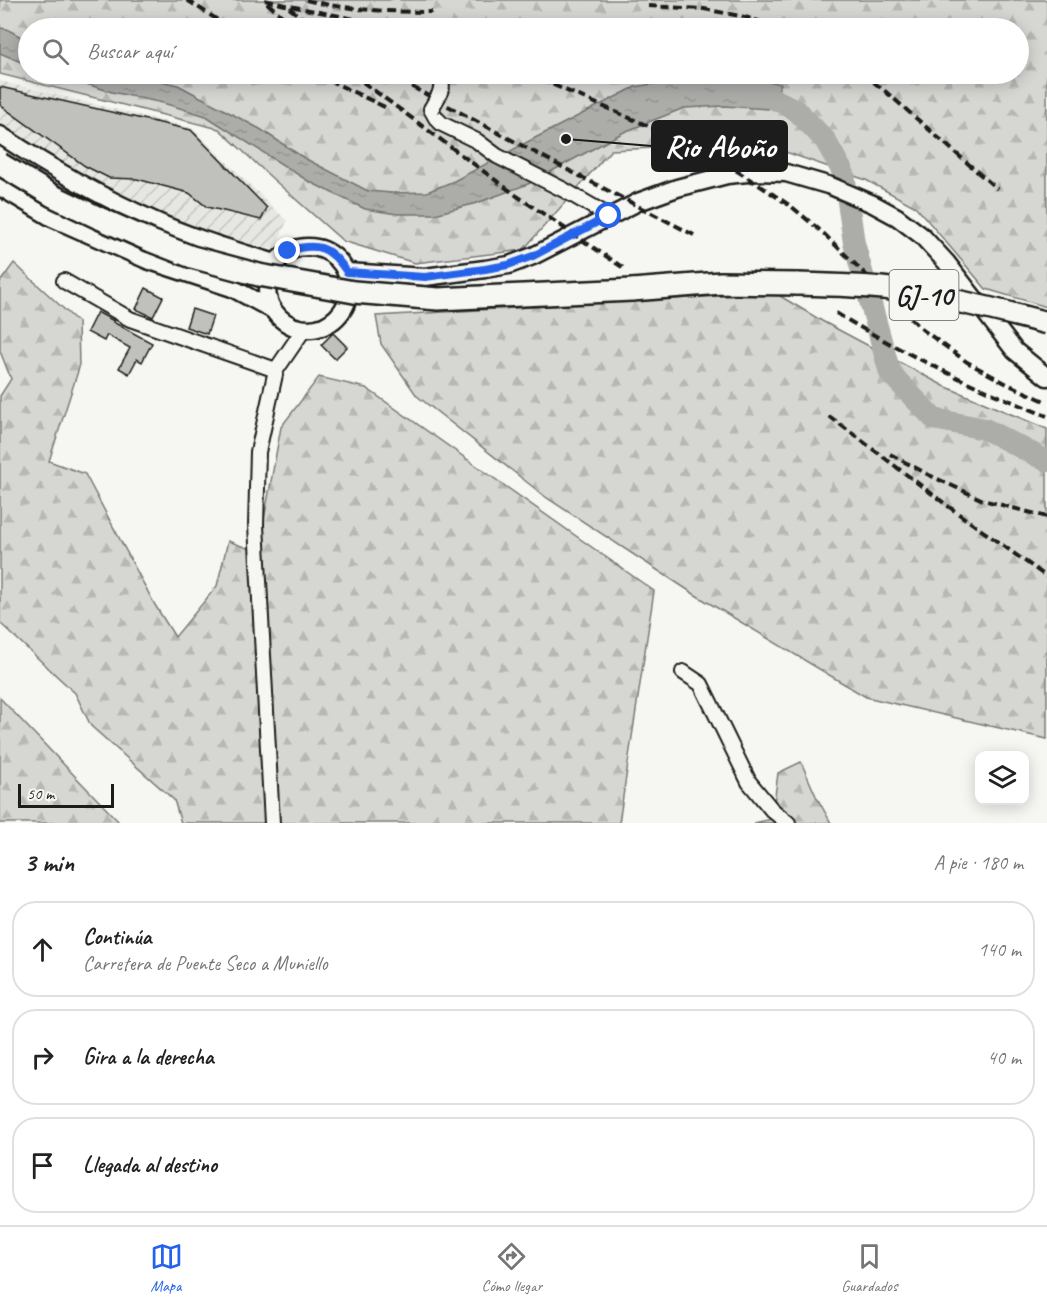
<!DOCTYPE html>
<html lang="es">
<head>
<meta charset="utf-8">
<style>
	body { margin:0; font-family:Caveat,sans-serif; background:#f6f6f6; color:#222 }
	.controls { position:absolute; right:18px; bottom:18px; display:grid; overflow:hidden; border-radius:12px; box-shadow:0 3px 15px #0003 }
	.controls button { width:54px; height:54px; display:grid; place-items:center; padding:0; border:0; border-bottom:2px solid #e0e0e0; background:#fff; color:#222; font:30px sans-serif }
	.scale { position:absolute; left:18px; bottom:15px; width:96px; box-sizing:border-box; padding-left:6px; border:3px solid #1c1c1c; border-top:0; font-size:16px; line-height:21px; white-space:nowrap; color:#1c1c1c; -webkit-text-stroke:4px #f6f6f2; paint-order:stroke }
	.stop { position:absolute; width:18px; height:18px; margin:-14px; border:4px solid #2563eb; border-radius:50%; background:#fff }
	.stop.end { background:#2563eb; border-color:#fff; box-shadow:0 2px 6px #0008 }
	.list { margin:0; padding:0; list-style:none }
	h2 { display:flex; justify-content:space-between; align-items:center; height:78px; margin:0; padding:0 24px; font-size:26px }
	h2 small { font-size:20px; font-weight:400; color:#767676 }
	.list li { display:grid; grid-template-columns:39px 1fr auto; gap:18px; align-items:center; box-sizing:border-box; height:96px; margin:0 12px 12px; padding:0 12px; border:2px solid #e0e0e0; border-radius:24px }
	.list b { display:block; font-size:22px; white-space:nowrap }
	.list p { margin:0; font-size:20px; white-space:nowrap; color:#767676 }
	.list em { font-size:20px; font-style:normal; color:#767676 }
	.icon { flex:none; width:33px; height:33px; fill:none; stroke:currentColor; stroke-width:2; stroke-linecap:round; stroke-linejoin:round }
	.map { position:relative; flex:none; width:1047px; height:823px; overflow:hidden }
	.search { position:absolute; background:#fff; box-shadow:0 3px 15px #0003; left:18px; right:18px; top:18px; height:66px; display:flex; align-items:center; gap:15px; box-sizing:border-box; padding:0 21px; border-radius:33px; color:#767676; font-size:22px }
	.sheet { height:402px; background:#fff }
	nav { display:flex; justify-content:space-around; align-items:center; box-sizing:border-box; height:84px; border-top:2px solid #e0e0e0; background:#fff; font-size:16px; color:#767676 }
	nav a { display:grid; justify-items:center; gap:3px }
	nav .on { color:#2563eb }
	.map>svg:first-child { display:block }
	.industrial { fill:url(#industrial-furrows) }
	.forest { fill:url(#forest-firs); stroke:#797977; stroke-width:1.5; fill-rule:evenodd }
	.water { fill:url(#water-ripples); stroke:#727271; stroke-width:1.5 }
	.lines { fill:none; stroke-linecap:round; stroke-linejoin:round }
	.river { stroke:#acaca9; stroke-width:22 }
	.building { fill:#c0c0bd; stroke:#1c1c1c; stroke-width:1.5 }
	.minor-tunnel { stroke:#d5d5d2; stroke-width:14; stroke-dasharray:14 7; stroke-linecap:butt }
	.minor-casing { stroke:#1c1c1c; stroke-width:18 }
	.tertiary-casing { stroke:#1c1c1c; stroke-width:21 }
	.trunk-casing { stroke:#1c1c1c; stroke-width:26 }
	.minor { stroke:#f6f6f2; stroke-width:14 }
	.tertiary { stroke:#f6f6f2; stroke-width:16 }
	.trunk { stroke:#f6f6f2; stroke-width:21 }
	.rail { stroke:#1c1c1c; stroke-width:4; stroke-dasharray:9 4.5; stroke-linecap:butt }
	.minor-bridge-casing { stroke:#1c1c1c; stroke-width:18; stroke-linecap:butt }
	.trunk-bridge-casing { stroke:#1c1c1c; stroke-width:26; stroke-linecap:butt }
	.minor-bridge { stroke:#f6f6f2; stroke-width:14 }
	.trunk-bridge { stroke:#f6f6f2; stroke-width:21 }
	.route { stroke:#2563eb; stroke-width:8 }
	.labels { text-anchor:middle; stroke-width:6; stroke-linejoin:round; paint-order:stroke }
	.shield { fill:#f6f6f2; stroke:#5d5d5c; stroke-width:1.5 }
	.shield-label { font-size:28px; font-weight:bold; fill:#1c1c1c }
	.leader { fill:none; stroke:#1c1c1c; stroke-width:2 }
	.callout-dot { fill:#1c1c1c; stroke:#f6f6f2; stroke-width:2 }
	.callout { fill:#1c1c1c; stroke:#1c1c1c; stroke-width:2 }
	.callout-label { font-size:32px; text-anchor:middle; font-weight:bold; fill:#fff }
</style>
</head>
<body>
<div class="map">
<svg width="1047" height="823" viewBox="0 0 1047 823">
	<defs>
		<pattern id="industrial-furrows" width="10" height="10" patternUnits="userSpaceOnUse" patternTransform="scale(1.5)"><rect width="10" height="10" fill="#e6e6e2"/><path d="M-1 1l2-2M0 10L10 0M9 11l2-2" fill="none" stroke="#c5c5c1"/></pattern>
		<pattern id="forest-firs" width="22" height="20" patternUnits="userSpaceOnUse" patternTransform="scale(1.5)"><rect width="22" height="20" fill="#d6d6d2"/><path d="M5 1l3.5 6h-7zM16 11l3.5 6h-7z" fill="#b7b7b4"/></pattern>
		<pattern id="water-ripples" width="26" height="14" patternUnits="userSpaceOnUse" patternTransform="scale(1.5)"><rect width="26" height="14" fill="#acaca9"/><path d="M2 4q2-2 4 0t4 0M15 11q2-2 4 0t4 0" fill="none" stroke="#939391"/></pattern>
	</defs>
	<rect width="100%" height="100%" fill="#f6f6f2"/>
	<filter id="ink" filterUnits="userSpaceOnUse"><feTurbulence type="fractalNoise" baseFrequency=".0167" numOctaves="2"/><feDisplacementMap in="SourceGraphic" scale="12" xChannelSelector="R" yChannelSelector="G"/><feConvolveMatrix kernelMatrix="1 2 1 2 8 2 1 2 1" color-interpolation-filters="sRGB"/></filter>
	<g filter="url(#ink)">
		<path class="industrial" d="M0 81 192 128 287 221 276 247 267 249 173 222 45 157 0 125Z"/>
		<g class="forest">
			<path d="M0 0H1047V307L986 289 916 207 866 180 760 143 611 150 523 250 415 263 343 241 274 180 219 129 0 74ZM28 28H1018V74H28Z"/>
			<path d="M14 263 78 322 79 368 49 461 85 474 155 605 175 637 217 586 228 541 258 552 281 427 319 377 366 388 654 591 619 823H181L174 800 91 726 75 693 0 623V396L11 379 0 351V282Z"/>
			<path d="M775 293 822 321 944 386 1047 429V739L866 697 694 594 547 498 417 396 381 344 376 316Z"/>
			<path d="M0 698 118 821V823H0Z"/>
			<path d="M801 762 816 796 831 823H754L772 819 778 773Z"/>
		</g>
		<g class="water">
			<path d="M0 28 7 29 28 41V65L0 53Z"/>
			<path d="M54 74H128L178 85 260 129 304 158 368 191 392 193 427 192 454 181 533 139 635 87 697 76 727 75 752 77 781 84 768 109 724 106 684 108 624 132 528 184 477 203 435 214H397L365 209 308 181 206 116 163 103 112 92Z"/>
		</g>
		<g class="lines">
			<path class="river" d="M744 91 764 94 796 110 825 140 844 174 854 243 890 373 934 419 985 429 1047 461"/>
		</g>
		<g class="building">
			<path d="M0 87 191 130 267 208 261 220 207 207 189 193 137 179 109 178 85 166 0 105Z"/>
			<path d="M146 288 163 297 153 317 136 309Z"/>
			<path d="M192 309 213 316 207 334 186 327Z"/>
			<path d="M97 312 114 321 113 322 152 343 142 362 137 359 129 374 119 368 130 348 107 335 104 341 87 332Z"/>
			<path d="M333 333 347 347 335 359 321 345Z"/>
		</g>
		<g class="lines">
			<path class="minor-tunnel" d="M392 0 400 28"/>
			<g class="minor-casing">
				<g id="minor">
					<path d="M436 74 442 86 439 95"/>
					<path d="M431 109 436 118 442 124 477 141 497 156 564 190 609 216"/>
					<path d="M64 281 130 319 276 370"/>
					<path d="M683 672 701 684 749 782 772 810 788 823"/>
					<path d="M272 823 256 525 258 452 276 370 304 329"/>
				</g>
			</g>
			<g class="tertiary-casing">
				<g id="tertiary">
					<path d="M0 135C49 167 99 196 153 220 192 238 234 250 275 263"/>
					<path d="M0 187 52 218 147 260 232 288 273 310"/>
					<circle cx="308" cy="288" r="41"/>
					<path d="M347 272 425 277 485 269 509 265 533 256 638 202 677 188 727 175 758 172 786 173 831 186 873 204 897 217 922 236 946 262 1015 351 1047 377"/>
				</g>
			</g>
			<g class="trunk-casing">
				<path id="trunk" d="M632 290 721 283 798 284"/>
			</g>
			<use href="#minor" class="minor"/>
			<use href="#tertiary" class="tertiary"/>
			<use href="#trunk" class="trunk"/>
			<g class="rail">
				<path d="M187 0 230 28"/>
				<path d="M265 0 285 5 399 28"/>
				<path d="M306 0C347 10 390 12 432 12"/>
				<path d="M267 3 296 28"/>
				<path d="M648 6 704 9 745 17 783 28"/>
				<path d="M289 8 316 28"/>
				<path d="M316 74 389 109"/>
				<path d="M352 74 517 196 625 269"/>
				<path d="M388 74 566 169 694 235"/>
				<path d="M528 74 704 150 762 187 792 207 821 231 923 330 967 362 1007 384 1047 402"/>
				<path d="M863 74 885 91 997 189"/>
				<path d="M836 313C904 354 974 387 1047 416"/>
				<path d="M829 416 952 509 1047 577"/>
				<path d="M890 454 929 475 983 500 1047 517"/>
			</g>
			<g class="minor-bridge-casing">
				<path id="minor-bridge" d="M431 109 439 95"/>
			</g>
			<g class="trunk-bridge-casing">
				<g id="trunk-bridge">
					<path d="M0 164 53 196 99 218 151 241 192 257 259 275 354 292 438 299 632 290"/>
					<path d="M798 284C832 285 866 285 899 290 949 298 998 310 1047 323"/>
				</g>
			</g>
			<use href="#minor-bridge" class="minor-bridge"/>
			<use href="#trunk-bridge" class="trunk-bridge"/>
		</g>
	</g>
	<g class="lines" filter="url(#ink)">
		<path class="route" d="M288 251C317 242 330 246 347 272L425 277 485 269 508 265 533 256 609 216"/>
	</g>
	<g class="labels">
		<rect class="shield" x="889.5" y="270" width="69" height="50" rx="4.5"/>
		<g class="shield-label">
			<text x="924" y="305">GJ-10</text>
		</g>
	</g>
	<path class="leader" d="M566 139L652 146"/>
	<circle class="callout-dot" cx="566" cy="139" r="6"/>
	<rect class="callout" x="652" y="121" width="135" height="50" rx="6"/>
	<g class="callout-label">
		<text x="720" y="157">Rio Aboño</text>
	</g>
</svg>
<div class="controls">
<button><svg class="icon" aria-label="layers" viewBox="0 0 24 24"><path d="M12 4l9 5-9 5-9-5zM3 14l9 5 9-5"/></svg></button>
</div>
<div class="scale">50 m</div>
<div class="stop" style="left:609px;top:216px"></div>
<div class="stop end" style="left:288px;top:251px"></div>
<div class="search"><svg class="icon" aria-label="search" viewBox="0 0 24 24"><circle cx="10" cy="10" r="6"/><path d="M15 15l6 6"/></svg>Buscar aquí</div>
</div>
<section class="sheet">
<h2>3 min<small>A pie · 180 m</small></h2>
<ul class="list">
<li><svg class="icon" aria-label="ahead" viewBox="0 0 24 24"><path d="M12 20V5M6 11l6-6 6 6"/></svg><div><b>Continúa</b><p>Carretera de Puente Seco a Muniello</p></div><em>140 m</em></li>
<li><svg class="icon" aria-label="right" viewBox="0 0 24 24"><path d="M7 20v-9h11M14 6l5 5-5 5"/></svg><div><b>Gira a la derecha</b></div><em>40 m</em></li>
<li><svg class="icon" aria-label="arrive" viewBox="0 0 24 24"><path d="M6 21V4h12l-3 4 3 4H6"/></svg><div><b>Llegada al destino</b></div></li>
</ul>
</section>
<nav>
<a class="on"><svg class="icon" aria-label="map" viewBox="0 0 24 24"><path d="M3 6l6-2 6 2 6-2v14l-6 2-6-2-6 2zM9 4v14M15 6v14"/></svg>Mapa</a>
<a><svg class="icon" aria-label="directions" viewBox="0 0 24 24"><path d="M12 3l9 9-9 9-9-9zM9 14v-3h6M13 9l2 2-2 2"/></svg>Cómo llegar</a>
<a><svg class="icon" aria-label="saved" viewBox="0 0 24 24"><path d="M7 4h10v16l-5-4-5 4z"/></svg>Guardados</a>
</nav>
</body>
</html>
